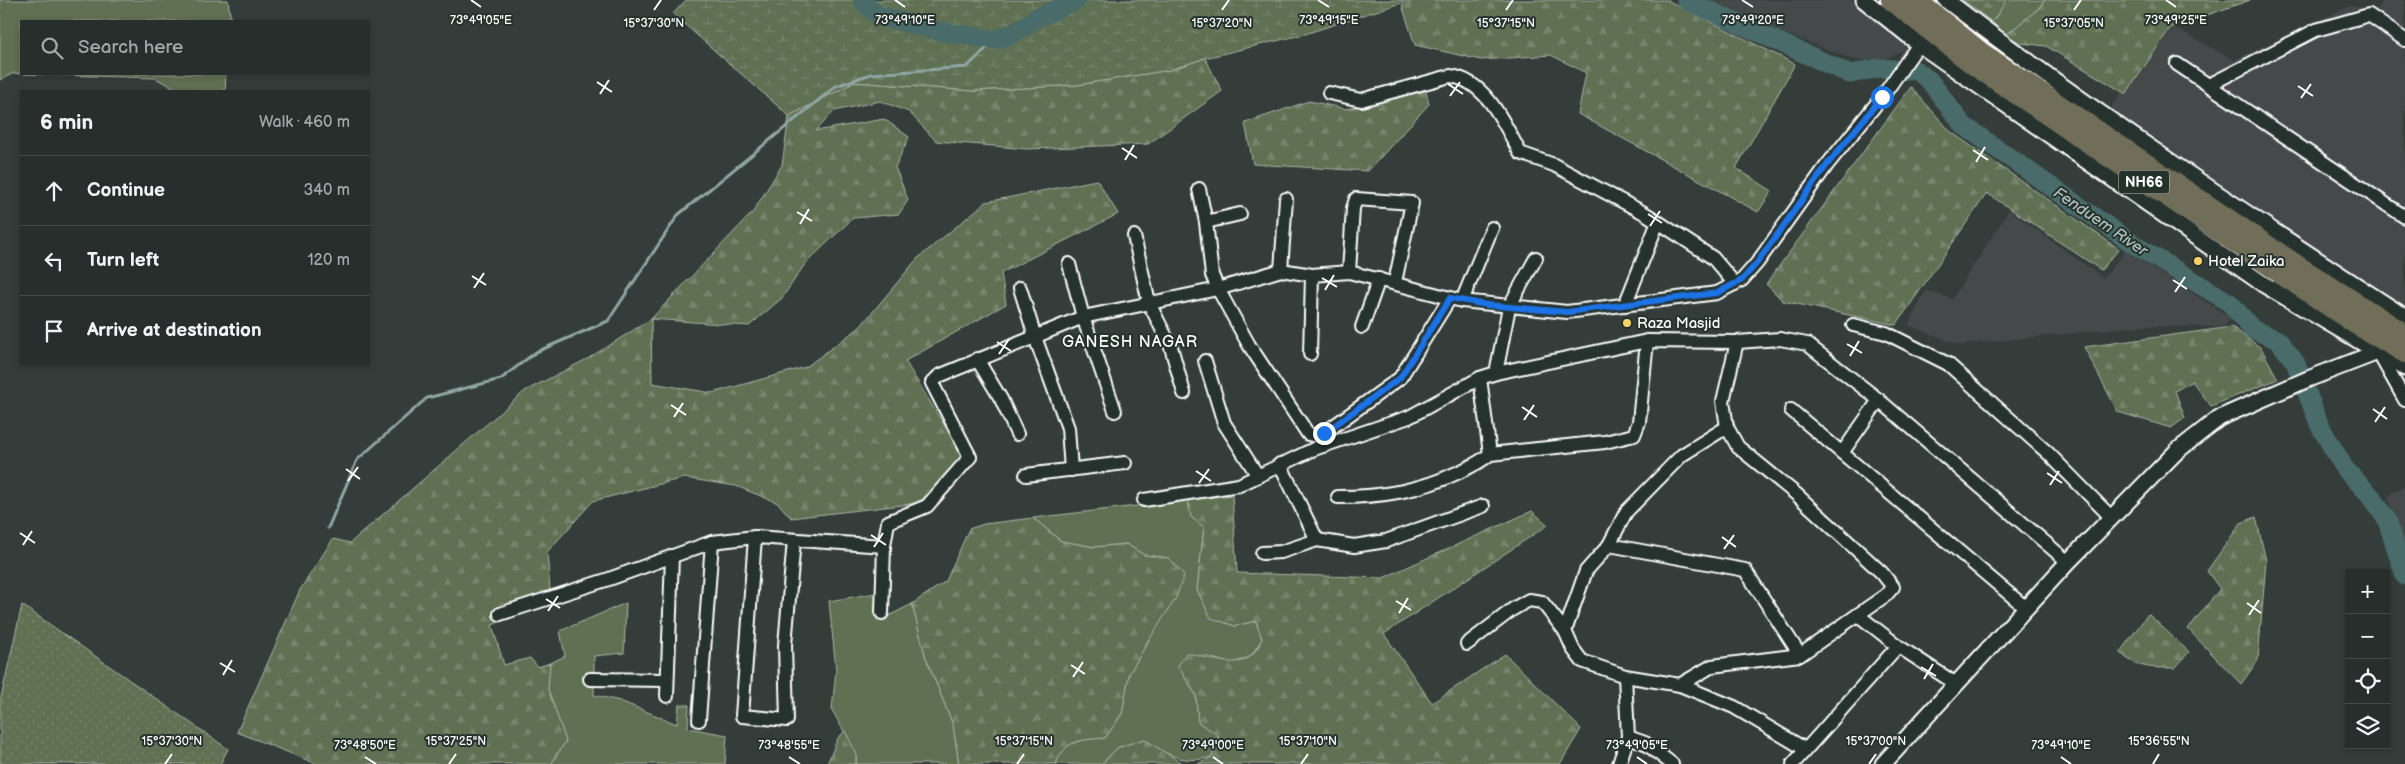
<!DOCTYPE html>
<html lang="en">
<head>
<meta charset="utf-8">
<style>
	body { margin:0; font-family:"Balsamiq Sans",sans-serif; background:#333a38; color:#f1f3f6 }
	.controls { position:absolute; right:15px; bottom:15px; display:grid; overflow:hidden; border-radius:0px; box-shadow:0 2px 8px #0003 }
	.controls button { width:45px; height:45px; display:grid; place-items:center; padding:0; border:0; border-bottom:1px solid #434a48; background:#272e2c; color:#f1f3f6; font:25px sans-serif }
	.stop { position:absolute; width:15px; height:15px; margin:-11px; border:4px solid #1a73e8; border-radius:50%; background:#fff }
	.stop.end { background:#1a73e8; border-color:#fff; box-shadow:0 1px 5px #0008 }
	.list { margin:0; padding:0; list-style:none }
	h2 { display:flex; justify-content:space-between; align-items:center; height:65px; margin:0; padding:0 20px; font-size:21px }
	h2 small { font-size:16px; font-weight:400; color:#a4a8a9 }
	.list li { display:grid; grid-template-columns:32px 1fr auto; gap:15px; align-items:center; box-sizing:border-box; height:70px; padding:0 20px; border-top:1px solid #434a48 }
	.list b { display:block; font-size:19px; white-space:nowrap }
	.list em { font-size:16px; font-style:normal; color:#a4a8a9 }
	.icon { flex:none; width:28px; height:28px; fill:none; stroke:currentColor; stroke-width:2; stroke-linecap:round; stroke-linejoin:round }
	.map { position:relative; flex:none; width:2405px; height:764px; overflow:hidden }
	.search { position:absolute; background:#272e2c; box-shadow:0 2px 8px #0003; left:20px; top:20px; width:350px; height:55px; display:flex; align-items:center; gap:12px; box-sizing:border-box; padding:0 18px; border-radius:0px; color:#a4a8a9; font-size:19px }
	.panel { position:absolute; background:#272e2c; box-shadow:0 2px 8px #0003; left:20px; top:90px; width:350px; height:275px; border-radius:0px }
	.map>svg:first-child { display:block }
	.built { fill:#454949 }
	.grass { fill:#5e6f52; stroke:#aeb7a8 }
	.forest { fill:url(#forest-firs); stroke:#aeb7a8 }
	.wetland { fill:url(#wetland-marsh); stroke:#aeb7a8 }
	.park { fill:url(#park-dots); stroke:#aeb7a8 }
	.lines { fill:none; stroke-linecap:round; stroke-linejoin:round }
	.stream { stroke:#91a7a6; stroke-width:3 }
	.river { stroke:#486c6b; stroke-width:19 }
	.minor-casing { stroke:#fff; stroke-width:16 }
	.tertiary-casing { stroke:#fff; stroke-width:19 }
	.trunk-casing { stroke:#fff; stroke-width:24 }
	.minor { stroke:#26332d; stroke-width:12 }
	.tertiary { stroke:#26332d; stroke-width:15 }
	.trunk { stroke:#706e59; stroke-width:20 }
	.route { stroke:#1a73e8; stroke-width:6 }
	.ticks { fill:none; stroke:#fff; stroke-width:2 }
	.poi-dot { fill:#ffd166; stroke:#26332d; stroke-width:2 }
	.labels { text-anchor:middle; stroke-width:4; stroke-linejoin:round; paint-order:stroke }
	.shield { fill:#26332d; stroke:#bec2c0; stroke-width:1 }
	.shield-label { font-size:14px; font-weight:bold; fill:#fff }
	.poi-label { font-size:15px; fill:#fff; stroke:#26332d; text-anchor:start }
	.water-label { font-size:16px; font-style:italic; fill:#adbdbc; stroke:#26332d }
	.neighbourhood-label { font-size:16px; letter-spacing:1px; fill:#fff; stroke:#26332d }
	.ticks-label { font-size:12px; text-anchor:middle; fill:#fff; stroke:#26332d; stroke-width:4; stroke-linejoin:round; paint-order:stroke }
</style>
</head>
<body>
<div class="map">
<svg width="2405" height="764" viewBox="0 0 2405 764">
	<defs>
		<pattern id="forest-firs" width="22" height="20" patternUnits="userSpaceOnUse" patternTransform="scale(1.25)"><rect width="22" height="20" fill="#5e6f52"/><path d="M5 1l3.5 6h-7zM16 11l3.5 6h-7z" fill="#76856c"/></pattern>
		<pattern id="wetland-marsh" width="20" height="14" patternUnits="userSpaceOnUse" patternTransform="scale(1.25)"><rect width="20" height="14" fill="#5e6f52"/><path d="M1 5h8M5 5V1M11 12h8M15 12V8" fill="none" stroke="#76856c"/></pattern>
		<pattern id="park-dots" width="8" height="8" patternUnits="userSpaceOnUse" patternTransform="scale(1.25)"><rect width="8" height="8" fill="#5e6f52"/><path d="M2 2h.1M6 6h.1" fill="none" stroke="#76856c" stroke-width="1.8" stroke-linecap="round"/></pattern>
	</defs>
	<rect width="100%" height="100%" fill="#343d3a"/>
	<filter id="ink" filterUnits="userSpaceOnUse"><feTurbulence type="fractalNoise" baseFrequency=".02" numOctaves="2"/><feDisplacementMap in="SourceGraphic" scale="10" xChannelSelector="R" yChannelSelector="G"/><feConvolveMatrix kernelMatrix="1 2 1 2 8 2 1 2 1" color-interpolation-filters="sRGB"/></filter>
	<g filter="url(#ink)">
		<g class="built">
			<path d="M1705 0H1852L1908 43 1902 51 1879 62 1854 60 1720 8Z"/>
			<path d="M2384 0H2405V308L2110 110 2166 23 2234 60 2350 6 2377 9Z"/>
			<path d="M2009 210 2103 278 2126 251 2232 318 2223 327 2140 326 1959 345 1908 325 1926 290 1952 299Z"/>
			<path d="M2405 485V555L2388 496Z"/>
		</g>
		<g class="grass">
			<path d="M0 0H228L231 21H21V74L14 73 0 80Z"/>
			<path d="M2007 0H2045L2037 10 2006 35 1992 22Z"/>
			<path d="M24 74H226L225 91H181L155 78Z"/>
			<path d="M1188 500 1191 517 1204 527 1197 590 1211 617 1235 626 1256 621 1262 639 1251 656 1231 664 1206 656 1178 666 1196 695 1198 722 1219 735 1212 757C1183 764 1168 756 1144 739L1117 748 1102 764H1056C1065 739 1081 740 1105 738L1122 714 1129 674 1149 640 1169 558 1144 555 1126 544 1094 547 1061 541 1033 518Z"/>
			<path d="M876 593 877 622 912 604 926 658 953 725 959 764H856V753L832 710 836 670 829 601Z"/>
			<path d="M626 603 624 653 594 656V695L620 701 677 724 679 705H689L688 728 727 735 725 764H551L566 741 547 689 550 663 565 656 560 631Z"/>
		</g>
		<g class="forest">
			<path d="M1415 0H1667L1795 64 1736 168 1772 191 1758 212 1578 114 1586 73 1551 55 1481 60 1415 45 1402 5Z"/>
			<path d="M1963 0H2007L1992 22Z"/>
			<path d="M2045 0H2250L2170 28 2126 94 2046 46 2021 43 2006 35 2037 10Z"/>
			<path d="M1205 58 1222 91 1148 144 1027 149 936 141 909 112 880 101 834 111 816 131 884 119 909 137 895 167 908 200 899 214 853 218 805 264 782 298 749 326 651 319 652 383 712 393 806 367 860 327 917 259 986 202 1097 180 1118 214 1001 273 1006 304 905 361 963 456 919 503 791 518 778 503 736 486 684 478 593 501 547 552 551 603 492 625 504 665 530 658 538 667 550 663 548 689 566 741 551 764H317L237 732 300 590 333 539 350 543 525 391 589 358 651 319 753 212 782 165 789 116 855 82 973 91 1077 85 1170 70Z"/>
			<path d="M1911 87 1951 132 2119 249 2101 270 1987 193 1896 325 1783 301 1766 284Z"/>
			<path d="M1426 91 1429 104 1368 171 1253 164 1245 123 1309 101 1346 109Z"/>
			<path d="M2232 327 2261 348 2278 379 2211 406 2192 381 2175 391 2185 418 2171 428 2118 412 2084 347Z"/>
			<path d="M1232 495 1237 573 1383 578 1532 511 1548 525 1384 634 1432 703 1505 654 1581 729 1560 764H1198L1212 757 1219 736 1198 722 1196 695 1178 666 1186 653C1206 656 1235 670 1251 656 1256 652 1259 644 1262 639L1256 621 1235 626 1211 618 1197 590 1204 527 1191 517 1188 500Z"/>
			<path d="M2256 517 2266 561 2258 660 2241 684 2188 629 2220 589 2207 571 2241 523Z"/>
			<path d="M1033 518 1061 541 1094 547 1126 544 1144 555 1169 558 1184 575 1176 598 1149 640 1129 674 1122 714 1105 738C1081 740 1065 739 1056 764H959L953 725 926 658 912 604 946 581 969 529 984 524Z"/>
			<path d="M2148 614 2189 652 2175 668C2153 668 2136 669 2120 652Z"/>
			<path d="M845 731 856 753V764H827L838 738Z"/>
			<path d="M1144 739 1183 764H1102L1117 748Z"/>
		</g>
		<path class="wetland" d="M686 0H1410L1305 34 1205 58 1170 70 1077 85 973 91 855 82 789 116 673 14Z"/>
		<path class="park" d="M22 605 228 749 220 764H0V702Z"/>
		<g class="lines">
			<path class="stream" d="M328 528 357 460 427 398 501 379 536 352 608 321 678 215 836 86 871 74 967 67 995 40"/>
			<g class="river">
				<path d="M862 0 879 16 938 31 995 40 1014 33 1038 17 1077 0"/>
				<path d="M1686 0 1850 74 1880 68 1917 71 1929 80 1963 125 2133 244 2230 303 2252 329 2278 340 2295 362 2320 426 2345 469 2372 497 2387 520 2405 576"/>
			</g>
			<g class="minor-casing">
				<g id="minor">
					<path d="M2177 64 2405 217"/>
					<path d="M2209 85 2316 30 2369 15 2405 40"/>
					<path d="M1329 93 1361 100 1450 76C1486 80 1505 125 1520 153L1554 165 1646 214 1713 258 1735 284"/>
					<path d="M1199 189 1206 222"/>
					<path d="M1240 214 1206 222 1212 275 1218 289 1249 345 1308 434 1317 436 1324 433 1400 378 1450 298"/>
					<path d="M1134 236 1149 303 1171 347 1184 393"/>
					<path d="M1069 264 1083 317 1115 411"/>
					<path d="M1281 270 1286 199"/>
					<path d="M1349 272 1353 208 1356 199 1412 203 1395 282"/>
					<path d="M1020 288 1035 337 1068 428 1071 470"/>
					<path d="M1462 301 1492 228"/>
					<path d="M1625 305 1658 222"/>
					<path d="M1853 325 1886 333 1948 364 2048 453 2111 517"/>
					<path d="M1362 327 1379 279"/>
					<path d="M2378 352 2405 400"/>
					<path d="M1310 354 1312 275"/>
					<path d="M977 359 1001 399 1017 434"/>
					<path d="M1205 361 1224 423 1258 476"/>
					<path d="M1496 373 1509 307 1536 258"/>
					<path d="M1480 378 1490 454"/>
					<path d="M1879 400 1842 453 2026 608"/>
					<path d="M1791 410 1842 453"/>
					<path d="M1280 464 1317 540"/>
					<path d="M1026 475 1125 463"/>
					<path d="M1338 497C1381 497 1420 491 1459 472 1470 467 1481 462 1490 454L1605 442 1634 435 1639 422 1647 341"/>
					<path d="M1144 500 1239 485 1314 449 1409 417 1480 378 1496 373 1647 341 1737 342 1780 339 1807 344 1879 400 2068 562"/>
					<path d="M755 537 742 716 787 720 785 645 794 540"/>
					<path d="M1609 545 1745 570 1800 655"/>
					<path d="M1262 553 1281 552 1317 540 1354 546 1386 541 1483 506"/>
					<path d="M882 613 884 546 888 522 927 506 970 457 932 383 939 376 1083 317 1218 289 1281 270 1312 275 1349 272 1462 301 1567 312 1717 293 1742 280 1757 263 1827 165 1882 97 1919 44"/>
					<path d="M500 614 609 579 712 542 755 537 884 546"/>
					<path d="M1858 615 1898 646 1956 684"/>
					<path d="M1565 631 1586 571 1609 545 1626 512 1682 455 1727 427"/>
					<path d="M1467 644 1513 609 1529 600 1542 602 1565 631 1573 649 1582 661 1625 676 1680 685 1734 707 1805 749"/>
					<path d="M590 679 667 680"/>
					<path d="M1680 685 1712 666 1800 655 1886 595 1893 587 1882 573 1796 494 1738 447 1727 427 1723 401 1737 342"/>
					<path d="M667 696 672 556"/>
					<path d="M699 720 712 542"/>
					<path d="M1628 737 1645 743 1672 764"/>
					<path d="M1619 764 1628 737 1625 676"/>
					<path d="M1793 764 1898 646"/>
				</g>
			</g>
			<g class="tertiary-casing">
				<g id="tertiary">
					<path d="M1864 0 1919 44 2263 284 2405 368"/>
					<path d="M1946 0C2094 113 2249 216 2405 317"/>
					<path d="M1883 764 2068 562 2177 451 2219 418 2308 379 2378 352"/>
				</g>
			</g>
			<g class="trunk-casing">
				<g id="trunk">
					<path d="M1891 0 1972 64 2352 322 2405 353"/>
					<path d="M1916 0 1982 53 2300 267 2405 334"/>
				</g>
			</g>
			<use href="#minor" class="minor"/>
			<use href="#tertiary" class="tertiary"/>
			<use href="#trunk" class="trunk"/>
		</g>
	</g>
	<g class="lines" filter="url(#ink)">
		<path class="route" d="M1324 433 1400 378 1450 298 1487 305 1567 312 1717 293 1742 280 1757 263 1827 165 1882 97"/>
	</g>
	<path class="ticks" d="M471 0 481 7M895 0 905 7M1318 0 1329 7M1742 0 1753 7M2166 0 2176 7M654 10 661 0M1222 10 1229 0M1506 10 1513 0M2074 10 2081 0M597 82 612 92M1448 84 1463 94M2298 86 2313 96M600 94 609 80M1450 96 1460 82M2301 98 2311 84M1122 148 1137 158M1973 150 1988 160M1125 160 1134 145M1976 162 1985 147M797 212 812 221M1648 214 1662 223M800 224 809 209M1650 226 1660 211M472 276 486 285M1322 278 1337 287M2173 280 2187 289M474 288 484 273M1325 290 1334 275M2175 292 2185 277M997 342 1011 351M1847 344 1862 353M999 354 1009 339M1850 356 1859 341M671 405 686 415M1522 407 1537 417M2373 409 2387 419M674 417 683 403M1524 420 1534 405M2375 422 2385 407M346 469 360 479M1196 471 1211 481M2047 473 2062 483M348 481 358 467M1199 483 1209 469M2050 485 2059 471M20 533 35 543M871 535 886 545M1722 537 1736 547M23 545 32 531M874 547 883 533M1724 549 1734 535M546 599 560 608M1396 601 1411 610M2247 603 2261 613M548 611 558 596M1399 613 1408 598M2249 615 2259 600M220 663 235 672M1071 665 1085 674M1921 667 1936 676M223 675 232 660M1073 677 1083 662M1924 679 1933 664M365 757 376 764M789 757 800 764M1213 757 1223 764M1637 757 1647 764M2061 757 2071 764M165 764 172 754M449 764 456 754M1017 764 1024 754M1301 764 1308 754M1869 764 1876 754M2153 764 2159 754"/>
	<g class="poi-dot">
		<circle cx="2198" cy="261" r="5"/>
		<circle cx="1627" cy="323" r="5"/>
	</g>
	<g class="labels">
		<rect class="shield" x="2119" y="170.5" width="50" height="23" rx="4"/>
		<g class="shield-label">
			<text x="2144" y="187">NH66</text>
		</g>
		<g class="poi-label">
			<text x="2208" y="266">Hotel Zaika</text>
			<text x="1637" y="328">Raza Masjid</text>
		</g>
		<g class="water-label">
			<text transform="translate(2101 221) rotate(34)" y="6">Fenduem River</text>
		</g>
		<g class="neighbourhood-label">
			<text x="1130" y="347">GANESH NAGAR</text>
		</g>
	</g>
	<g class="ticks-label">
		<text x="2176" y="24">73°49'25"E</text>
		<text x="481" y="24">73°49'05"E</text>
		<text x="905" y="24">73°49'10"E</text>
		<text x="1329" y="24">73°49'15"E</text>
		<text x="1753" y="24">73°49'20"E</text>
		<text x="654" y="27">15°37'30"N</text>
		<text x="1222" y="27">15°37'20"N</text>
		<text x="1506" y="27">15°37'15"N</text>
		<text x="2074" y="27">15°37'05"N</text>
		<text x="172" y="745">15°37'30"N</text>
		<text x="456" y="745">15°37'25"N</text>
		<text x="1024" y="745">15°37'15"N</text>
		<text x="1308" y="745">15°37'10"N</text>
		<text x="1876" y="745">15°37'00"N</text>
		<text x="2159" y="745">15°36'55"N</text>
		<text x="365" y="749">73°48'50"E</text>
		<text x="789" y="749">73°48'55"E</text>
		<text x="1213" y="749">73°49'00"E</text>
		<text x="1637" y="749">73°49'05"E</text>
		<text x="2061" y="749">73°49'10"E</text>
	</g>
</svg>
<div class="controls">
<button>+</button>
<button>−</button>
<button><svg class="icon" aria-label="locate" viewBox="0 0 24 24"><circle cx="12" cy="12" r="6"/><path d="M12 2v4M12 18v4M2 12h4M18 12h4"/></svg></button>
<button><svg class="icon" aria-label="layers" viewBox="0 0 24 24"><path d="M12 4l9 5-9 5-9-5zM3 14l9 5 9-5"/></svg></button>
</div>
<div class="stop" style="left:1882px;top:97px"></div>
<div class="stop end" style="left:1324px;top:433px"></div>
<div class="search"><svg class="icon" aria-label="search" viewBox="0 0 24 24"><circle cx="10" cy="10" r="6"/><path d="M15 15l6 6"/></svg>Search here</div>
<section class="panel">
<h2>6 min<small>Walk · 460 m</small></h2>
<ul class="list">
<li><svg class="icon" aria-label="ahead" viewBox="0 0 24 24"><path d="M12 20V5M6 11l6-6 6 6"/></svg><div><b>Continue</b></div><em>340 m</em></li>
<li><svg class="icon" aria-label="left" viewBox="0 0 24 24"><path d="M17 20v-9H6M10 6l-5 5 5 5"/></svg><div><b>Turn left</b></div><em>120 m</em></li>
<li><svg class="icon" aria-label="arrive" viewBox="0 0 24 24"><path d="M6 21V4h12l-3 4 3 4H6"/></svg><div><b>Arrive at destination</b></div></li>
</ul>
</section>
</div>
</body>
</html>
